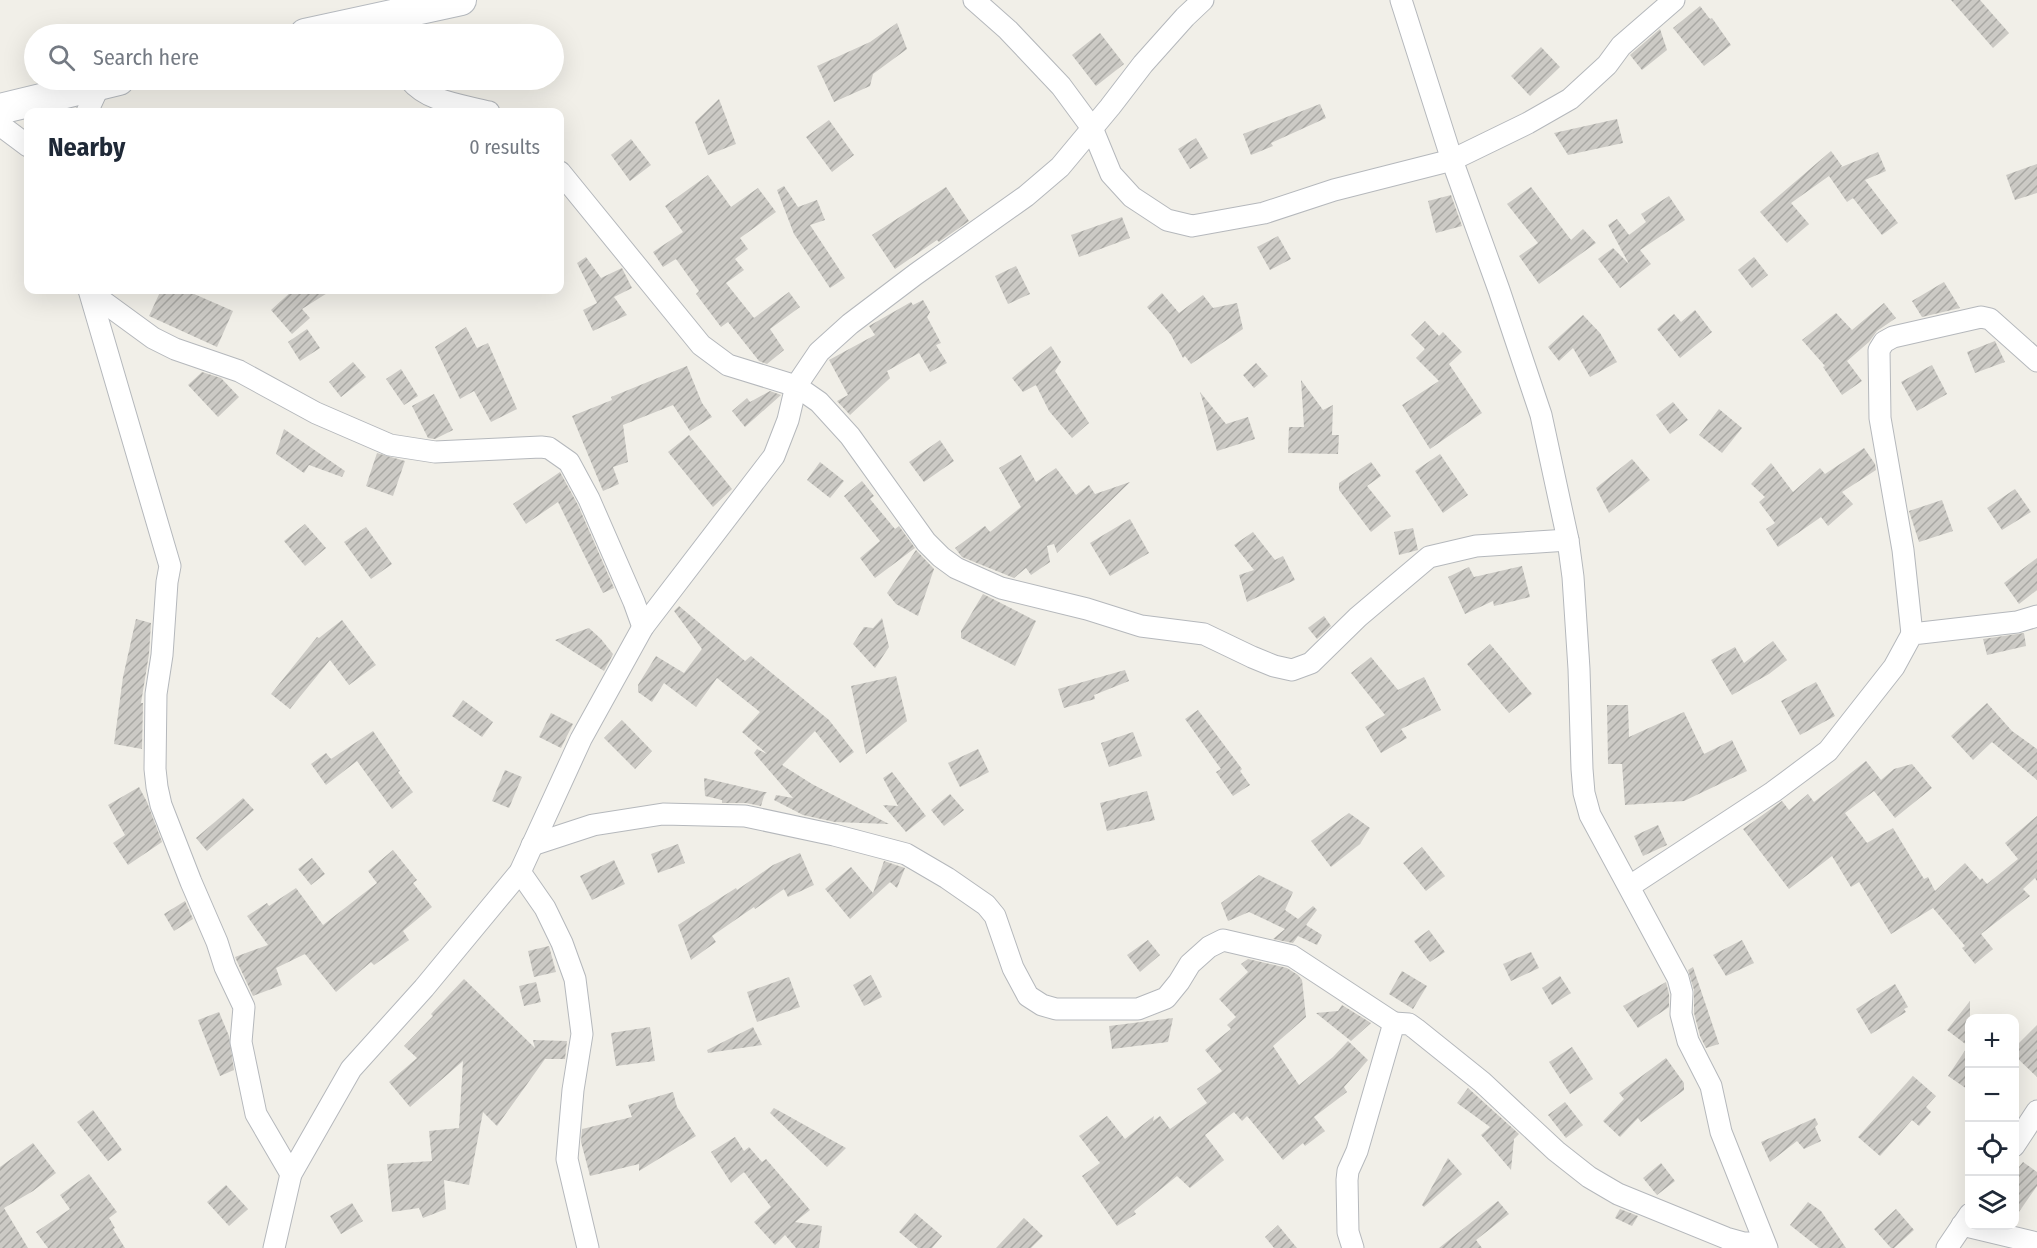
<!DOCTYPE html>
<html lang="en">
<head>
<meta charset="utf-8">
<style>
	body { margin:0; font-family:"Fira Sans Condensed",sans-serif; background:#f6f6f7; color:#1f2937 }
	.controls { position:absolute; right:18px; bottom:18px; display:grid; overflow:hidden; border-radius:12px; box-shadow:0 6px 24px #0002 }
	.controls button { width:54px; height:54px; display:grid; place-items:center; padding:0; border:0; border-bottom:2px solid #e0e1e3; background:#fff; color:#1f2937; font:30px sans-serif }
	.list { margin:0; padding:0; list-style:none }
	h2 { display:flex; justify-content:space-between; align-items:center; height:78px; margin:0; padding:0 24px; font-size:26px }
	h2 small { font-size:20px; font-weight:400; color:#747a83 }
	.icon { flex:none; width:33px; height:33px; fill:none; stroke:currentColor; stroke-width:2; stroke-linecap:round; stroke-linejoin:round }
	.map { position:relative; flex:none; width:2037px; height:1248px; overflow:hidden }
	.search { position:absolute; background:#fff; box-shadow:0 6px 24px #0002; left:24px; top:24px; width:540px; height:66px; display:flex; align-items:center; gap:15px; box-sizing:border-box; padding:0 21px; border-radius:33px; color:#747a83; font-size:22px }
	.panel { position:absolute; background:#fff; box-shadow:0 6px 24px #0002; left:24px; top:108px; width:540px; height:186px; border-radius:12px }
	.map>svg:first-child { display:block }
	.building { fill:url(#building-hatch) }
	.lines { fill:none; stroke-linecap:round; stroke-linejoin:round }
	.street-casing { stroke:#b5b8bc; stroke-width:23 }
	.secondary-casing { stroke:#b6babf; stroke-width:32 }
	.street { stroke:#fff; stroke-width:21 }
	.secondary { stroke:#fff; stroke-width:30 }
</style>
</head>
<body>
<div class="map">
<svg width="2037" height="1248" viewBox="0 0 2037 1248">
	<defs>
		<pattern id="building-hatch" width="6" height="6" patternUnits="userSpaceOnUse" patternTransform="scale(1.5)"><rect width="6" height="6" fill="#cccac5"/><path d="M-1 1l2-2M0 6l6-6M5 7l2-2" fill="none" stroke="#a9a8a4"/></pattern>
	</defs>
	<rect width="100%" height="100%" fill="#f1efe8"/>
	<g class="building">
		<path d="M1951 0H1980L2009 33 1993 48Z"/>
		<path d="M1700 6 1710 19 1712 18 1731 45 1704 66 1673 28Z"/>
		<path d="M897 23 907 49 873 74 870 86 834 102 817 66 870 42Z"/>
		<path d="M1660 29 1667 50 1642 70 1630 55Z"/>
		<path d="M1100 33 1124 64 1096 86 1072 55Z"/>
		<path d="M1541 47 1560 67 1530 96 1511 76Z"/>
		<path d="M719 99 736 144 708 155 695 122Z"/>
		<path d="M1320 104 1326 118 1271 143 1273 146 1251 155 1243 134Z"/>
		<path d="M1617 119 1623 143 1568 155 1554 133Z"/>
		<path d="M829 120 854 155 832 172 806 137Z"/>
		<path d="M1196 138 1208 158 1190 169 1178 149Z"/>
		<path d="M631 139 651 165 630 181 611 155Z"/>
		<path d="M1831 151 1842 166 1839 168 1878 152 1886 171 1865 180 1898 223 1882 235 1853 198 1847 202 1829 176 1791 203 1809 224 1787 243 1760 212Z"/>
		<path d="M2037 164V193L2015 200 2006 175Z"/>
		<path d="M708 175 731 207 758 188 776 212 740 238 748 249 735 259 744 270 726 283 754 318 789 292 800 307 770 329 784 350 767 364 759 361 728 322 721 327 696 294 699 291 676 259 663 267 653 252 683 232 665 206Z"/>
		<path d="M784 186 798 207 817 200 825 220 810 225 845 278 830 288 794 234 777 190Z"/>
		<path d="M946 187 969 221 939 242 937 240 895 269 872 235Z"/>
		<path d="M1531 187 1571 240 1583 229 1596 243 1539 284 1519 256 1538 243 1507 204Z"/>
		<path d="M1451 195 1462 226 1436 233 1428 201Z"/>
		<path d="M1669 196 1685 220 1640 250 1651 264 1620 288 1598 259 1613 248 1629 264 1608 225 1617 219 1629 235 1646 222 1641 214Z"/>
		<path d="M1122 217 1130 238 1079 257 1071 235Z"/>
		<path d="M1278 236 1291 259 1270 270 1257 247Z"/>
		<path d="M586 257 601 278 622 268 632 288 614 297 627 315 593 331 583 310 597 303 577 263Z"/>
		<path d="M1754 257 1768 275 1752 288 1738 270Z"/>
		<path d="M1016 266 1030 294 1008 304 995 276Z"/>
		<path d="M1944 282 1960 308 1922 317 1912 301Z"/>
		<path d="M161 290H185L233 311 217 347 149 316Z"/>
		<path d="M293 290H332L302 309 310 318 292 334 271 310Z"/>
		<path d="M1162 293 1179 313 1203 295 1213 308 1237 303 1243 329 1191 364 1185 356 1183 358 1171 335 1147 307Z"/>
		<path d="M923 300 930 312 927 317 941 343 936 345 947 363 930 372 919 353 887 371 890 378 850 415 837 401 848 395 829 360 875 335 869 326 911 302 913 305Z"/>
		<path d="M1884 303 1896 318 1877 331 1869 342 1847 361 1862 381 1842 395 1823 367 1825 366 1802 340 1836 313 1852 330Z"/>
		<path d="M1695 310 1712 332 1680 358 1657 329 1674 314 1681 322Z"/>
		<path d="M1583 315 1600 333 1617 362 1590 377 1573 348 1559 361 1548 347Z"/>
		<path d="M1425 321 1439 336 1443 332 1462 352 1449 364 1482 413 1430 449 1402 405 1439 381 1416 358 1425 349 1411 335Z"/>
		<path d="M466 327 477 348 488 343 517 409 491 422 474 391 460 399 435 347Z"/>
		<path d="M307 329 320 348 300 361 288 342Z"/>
		<path d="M1995 341 2005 362 1975 373 1967 352Z"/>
		<path d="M1051 346 1061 362 1055 371 1089 423 1072 438 1049 411 1036 385 1023 392 1012 378Z"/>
		<path d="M353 362 366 377 341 397 329 382Z"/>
		<path d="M1256 363 1268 376 1254 388 1243 375Z"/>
		<path d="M1932 365 1947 394 1917 411 1901 382Z"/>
		<path d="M687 366 702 403 712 417 690 431 673 405 623 425 628 462 613 467 619 484 603 491 572 416 612 400 611 397Z"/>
		<path d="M401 369 418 396 404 405 386 379Z"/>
		<path d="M202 372 221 378 239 397 218 417 188 385Z"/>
		<path d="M1301 380 1323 410 1333 405 1332 435H1339L1338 454 1288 453 1289 427H1304Z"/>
		<path d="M770 391 781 395 745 427 732 411 747 398 750 402Z"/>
		<path d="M1200 392 1226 424 1248 417 1255 439 1217 451Z"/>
		<path d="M434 394 453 430 435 439 428 438 412 406Z"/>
		<path d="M1673 402 1688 420 1670 434 1656 415Z"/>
		<path d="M1719 409 1742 428 1722 453 1699 435Z"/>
		<path d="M284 429 345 471 342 477 309 465 304 473 276 454Z"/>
		<path d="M689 435 732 489 713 507 668 452Z"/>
		<path d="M940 440 954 461 924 482 909 462Z"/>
		<path d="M1864 448 1875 464 1876 470 1842 492 1853 504 1828 526 1821 517 1778 547 1766 529 1775 523 1759 502 1765 497 1751 484 1771 463 1793 492 1820 468 1825 474Z"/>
		<path d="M377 453 405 461 393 496 366 486Z"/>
		<path d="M1440 454 1468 495 1443 513 1415 471Z"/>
		<path d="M1021 455 1036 482 1056 468 1076 495 1089 485 1095 494 1130 482 1057 553 1054 544 1047 546 1050 562 1031 575 1026 568 1014 578 962 557 955 548 985 526 990 532 1021 507 999 468Z"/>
		<path d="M1632 459 1650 480 1609 513 1596 488Z"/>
		<path d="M820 462 844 481 830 498 807 480Z"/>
		<path d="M1371 462 1381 476 1367 486 1391 516 1371 532 1339 490V483Z"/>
		<path d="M560 472 578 505 614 588 603 593 558 502 526 524 513 504Z"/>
		<path d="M862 481 874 496 870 499 895 529 899 526 915 548 875 578 860 558 880 541 844 496Z"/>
		<path d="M2015 489 2031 512 2002 530 1987 508Z"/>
		<path d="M1942 500 1953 531 1919 542 1909 511Z"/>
		<path d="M1130 519 1149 553 1110 576 1090 543Z"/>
		<path d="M305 524 326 548 305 566 284 541Z"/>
		<path d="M366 527 392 564 371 579 344 542Z"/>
		<path d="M1413 528 1418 550 1399 555 1394 532Z"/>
		<path d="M1253 532 1275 560 1283 556 1295 580 1247 602 1239 575 1254 570 1234 545Z"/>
		<path d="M916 550 934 569 918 616 896 604 887 593Z"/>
		<path d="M2037 558V590L2019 604 2004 583Z"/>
		<path d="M1522 566 1530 597 1494 606 1493 601 1465 614 1448 577 1469 567 1474 577Z"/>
		<path d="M983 594 1036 621 1015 666 961 638V631Z"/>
		<path d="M679 606 745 661 751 656 829 720 854 752 840 763 815 731 782 765 812 784 889 824 835 822 803 815 774 800 776 795 793 798 754 753 757 749 767 754 742 732 760 712 717 678 696 707 664 683 652 702 638 692V685L656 656 684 673 702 649 674 611Z"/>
		<path d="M1324 616 1331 626 1317 639 1308 628Z"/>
		<path d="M882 618 889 647 875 668 853 644 864 627 873 628Z"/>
		<path d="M136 619 151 623 149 654 141 703H143L142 749 114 744 123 677Z"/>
		<path d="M342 620 376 665 349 685 330 660 290 709 271 694 317 637 319 638Z"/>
		<path d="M589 628 601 639 613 654 604 671 555 640Z"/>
		<path d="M2024 633 2026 646 1987 655 1983 639Z"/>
		<path d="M1773 641 1787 660 1769 674 1732 695 1711 660 1735 647 1744 663Z"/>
		<path d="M1490 644 1532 694 1509 713 1467 664Z"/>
		<path d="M1371 657 1398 690 1424 677 1441 710 1401 729 1407 738 1381 753 1365 727 1385 715 1351 673Z"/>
		<path d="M1125 670 1129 681 1094 695 1095 699 1064 708 1058 689Z"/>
		<path d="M896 676 907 721 866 754 851 686Z"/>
		<path d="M1816 682 1835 716 1800 735 1781 701Z"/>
		<path d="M463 700 493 722 482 737 452 716Z"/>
		<path d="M1987 703 2012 731 2037 749V780L1992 742 1973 760 1951 736Z"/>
		<path d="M1607 705H1628L1629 737 1684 712 1704 754 1732 740 1747 771 1684 801 1625 805 1622 764H1608Z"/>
		<path d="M1198 710 1242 769 1240 771 1250 785 1233 796 1216 772 1221 769 1185 719Z"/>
		<path d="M551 713 573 724 561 748 539 737Z"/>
		<path d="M622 720 652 751 635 769 604 738Z"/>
		<path d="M373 731 400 771 398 772 413 792 392 809 357 761 326 785 311 764 326 753 331 759Z"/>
		<path d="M1133 732 1142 756 1109 767 1101 743Z"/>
		<path d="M978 749 989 772 960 787 948 763Z"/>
		<path d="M1866 761 1881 780 1894 769 1912 764 1932 788 1895 818 1874 791 1845 813 1867 843 1893 828 1924 879 1928 877 1935 891 1965 863 1980 880 1982 878 1987 884 2018 859 2005 843 2037 816V881L2035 878 2023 889 2030 896 1981 934 1993 949 1975 964 1962 948 1965 946 1933 908 1891 934 1859 882 1851 887 1832 856 1789 889 1743 829 1782 801 1789 810 1808 794 1814 802Z"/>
		<path d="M505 770 522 777 509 808 492 801Z"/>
		<path d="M892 772 926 816 906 832 883 805 898 806 883 778Z"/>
		<path d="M704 778 764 792H767L764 796 761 806 746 803H722V800L705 796Z"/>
		<path d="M139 787 147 802 162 842 128 865 113 843 125 835 108 805Z"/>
		<path d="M1147 791 1155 820 1107 831 1100 803Z"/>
		<path d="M950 794 964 810 944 826 931 810Z"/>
		<path d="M243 798 254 810 207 851 196 838Z"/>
		<path d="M1349 813 1370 828 1360 844 1331 867 1311 841Z"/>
		<path d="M1658 825 1667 845 1643 856 1634 836Z"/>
		<path d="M678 844 685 863 658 873 651 854Z"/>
		<path d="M1422 847 1445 876 1426 891 1403 863Z"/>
		<path d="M393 850 417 880 413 883 432 907 403 931 409 940 374 965 371 962 336 992 305 954 276 968 282 985 253 996 235 957 268 945 247 916 267 903 269 906 296 888 323 925 377 883 368 871Z"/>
		<path d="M800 853 814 885 788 897 784 889 755 909 754 907 712 936 716 942 691 960 678 925 736 888 737 890 773 865Z"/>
		<path d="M312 858 325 874 311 885 298 869Z"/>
		<path d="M614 860 625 884 592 900 580 876Z"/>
		<path d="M884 861 905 868 897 888 890 882 850 919 825 889 851 867 873 893Z"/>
		<path d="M1259 875 1293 892 1285 910 1298 919 1313 906 1317 910 1306 925 1322 935 1317 945 1298 936 1293 943 1273 939 1285 929 1249 912 1228 921 1221 903Z"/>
		<path d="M185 901 193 919 174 931 164 914Z"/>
		<path d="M1429 930 1445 952 1430 962 1414 941Z"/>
		<path d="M1148 940 1160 955 1140 972 1127 955Z"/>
		<path d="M1742 940 1754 963 1726 976 1713 955Z"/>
		<path d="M549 946 556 972 534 977 528 951Z"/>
		<path d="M1531 952 1539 968 1511 981 1503 964Z"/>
		<path d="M1248 959 1287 968 1298 975 1302 980 1306 1017 1273 1046 1299 1085 1333 1057 1348 1041 1368 1060 1344 1087 1347 1092 1314 1117 1325 1131 1305 1146 1303 1143 1283 1160 1247 1116 1242 1121 1234 1112 1205 1135 1224 1160 1190 1188 1177 1176 1134 1211 1136 1214 1117 1226 1082 1176 1100 1163 1079 1136 1107 1116 1125 1139 1154 1116 1153 1121 1160 1116 1170 1129 1207 1103 1197 1089 1222 1071 1205 1050 1231 1029 1227 1025 1236 1017 1219 999 1248 972 1241 964Z"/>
		<path d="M1693 967 1719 1044 1706 1048 1700 1036 1694 1013V990L1688 970Z"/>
		<path d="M1402 971 1427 986 1413 1009 1389 994Z"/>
		<path d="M871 975 882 997 864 1006 853 985Z"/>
		<path d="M1560 976 1571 993 1552 1005 1542 988Z"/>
		<path d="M789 977 800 1007 757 1022 747 992Z"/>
		<path d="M464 979 535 1048 533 1040 567 1041 565 1059H545L497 1126 483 1112 469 1185 444 1180 446 1209 423 1218 419 1208 392 1212 387 1164 432 1161 429 1131 459 1128 463 1061 410 1107 389 1082 417 1058 404 1046 433 1016 431 1014Z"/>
		<path d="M536 982 541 1002 524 1006 519 986Z"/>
		<path d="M1666 982 1669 994V1007L1638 1028 1623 1006Z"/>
		<path d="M1895 984 1908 1007 1904 1009 1906 1012 1871 1034 1856 1009Z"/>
		<path d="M1970 1001V1091L1948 1076 1968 1046 1947 1030Z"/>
		<path d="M1342 1005 1371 1023 1351 1041 1316 1013 1338 1011Z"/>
		<path d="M219 1012 229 1036 234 1070 220 1076 198 1020Z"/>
		<path d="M1173 1018 1168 1042 1112 1049 1109 1026Z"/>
		<path d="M2037 1025V1077L2014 1055V1048Z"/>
		<path d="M650 1027 655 1061 616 1066 611 1033Z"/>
		<path d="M753 1027 762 1045 708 1053 707 1050Z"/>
		<path d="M1572 1047 1593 1079 1570 1094 1549 1062Z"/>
		<path d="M1666 1058 1684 1083V1090L1641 1122 1638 1118 1620 1137 1603 1121 1624 1099 1619 1093Z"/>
		<path d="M1913 1076 1936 1096 1926 1107 1931 1112 1919 1126 1912 1120 1880 1156 1858 1137Z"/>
		<path d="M1468 1088 1519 1134 1514 1139 1511 1170 1481 1135 1490 1127 1457 1103Z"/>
		<path d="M673 1092 677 1107 696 1136 639 1171V1164L590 1176 581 1142 582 1129 632 1117 628 1105Z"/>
		<path d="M1565 1102 1583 1125 1566 1138 1548 1115Z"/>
		<path d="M774 1108 846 1148 827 1167 770 1113Z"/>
		<path d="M93 1110 122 1150 108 1161 77 1122Z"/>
		<path d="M1815 1118 1818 1124 1815 1127 1821 1141 1804 1149 1797 1141 1770 1162 1761 1142Z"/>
		<path d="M735 1137 744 1151 749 1147 762 1162 766 1159 810 1210 795 1222 822 1226 819 1248H796L785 1235 775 1245 754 1222 771 1207 744 1172 731 1183 711 1152Z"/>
		<path d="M33 1143 56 1173 33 1191 4 1208 28 1248H0V1167Z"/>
		<path d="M1448 1158 1462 1174 1424 1207 1422 1205Z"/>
		<path d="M2023 1162 2037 1172V1186L2014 1219V1173Z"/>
		<path d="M1661 1163 1675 1181 1657 1195 1643 1178Z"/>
		<path d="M89 1174 117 1212 109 1218 115 1228 113 1229 125 1248H48L36 1232 70 1209 60 1195Z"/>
		<path d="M226 1185 248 1209 229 1226 207 1202Z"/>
		<path d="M1498 1201 1509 1214 1476 1240 1482 1248H1439Z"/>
		<path d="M1808 1202 1821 1211 1846 1248H1819L1790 1225Z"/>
		<path d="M352 1203 363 1221 341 1234 330 1216Z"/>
		<path d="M1620 1209 1638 1216 1632 1226 1615 1218Z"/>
		<path d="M1896 1209 1914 1230 1894 1248H1891L1874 1229Z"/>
		<path d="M915 1213 942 1236 932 1248H918L899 1232Z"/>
		<path d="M1024 1218 1043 1236 1031 1248H996Z"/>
		<path d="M1278 1225 1297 1248H1274L1265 1237Z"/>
	</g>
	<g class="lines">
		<g class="street-casing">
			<g id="street">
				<path d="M974 0 1008 30 1061 86 1092 128 1111 174 1132 197 1167 220 1192 226 1264 213 1334 190 1452 160 1528 123 1570 99 1607 65 1621 46 1674 0"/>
				<path d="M1401 0 1452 160 1499 290 1541 415 1568 540 1573 577 1579 669 1582 769 1584 793 1590 815 1678 978 1682 993 1681 1014 1688 1041 1711 1086 1721 1132 1767 1248"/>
				<path d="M410 80C428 102 462 105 489 112"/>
				<path d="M87 112 100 84"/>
				<path d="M0 125 28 146"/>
				<path d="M560 172 701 345 728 365 796 386 819 402 850 436 926 542 941 557 956 568 1001 588 1087 609 1141 626 1204 634 1252 657 1274 666 1292 670 1311 663 1358 617 1429 557 1476 546 1568 540"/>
				<path d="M89 290 170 566 167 582 162 655 156 694 155 769 157 787 161 805 191 882 217 942 225 967 244 1007 241 1042 256 1114 291 1174"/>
				<path d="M90 292 153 338 175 349 239 371 316 413 390 445 435 452 541 447 549 448 569 462 589 499 634 602 643 627"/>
				<path d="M1912 634 1903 550 1880 418 1879 350 1884 342 1893 337 1981 317 1990 319 2037 361"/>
				<path d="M532 845 593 825 663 814 745 816 834 835 906 854 947 878 986 905 995 916 1013 968 1028 996 1042 1005 1056 1009H1138L1166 998 1179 982 1190 964 1209 947 1223 940 1292 956 1394 1023"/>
				<path d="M520 872 545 908 562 943 575 979 582 1034 573 1090 567 1159 588 1248"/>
				<path d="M1630 886 1773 792 1828 751 1894 667 1912 634 2017 622 2037 616"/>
				<path d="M2014 1146 2037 1111"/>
				<path d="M1962 1225 2037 1243"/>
				<path d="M274 1248 291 1174 351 1069 424 988 520 872 581 739 643 627 774 456 788 420 796 386 819 352 850 324 916 274 1026 196 1060 167 1110 107 1143 64 1185 17 1203 0"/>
				<path d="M1353 1248 1348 1232 1347 1180 1348 1171 1357 1151 1394 1023 1409 1024 1416 1029 1482 1082 1556 1151 1589 1177 1618 1194 1726 1238 1744 1243H1763"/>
				<path d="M1947 1248 1970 1214"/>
			</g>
		</g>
		<g class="secondary-casing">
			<g id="secondary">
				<path d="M305 34 461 0"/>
				<path d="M0 109 119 80"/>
			</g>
		</g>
		<use href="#street" class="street"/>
		<use href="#secondary" class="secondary"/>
	</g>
</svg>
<div class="controls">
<button>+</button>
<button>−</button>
<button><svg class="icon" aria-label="locate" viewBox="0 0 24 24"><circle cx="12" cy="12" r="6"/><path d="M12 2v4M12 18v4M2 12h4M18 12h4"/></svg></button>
<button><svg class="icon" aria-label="layers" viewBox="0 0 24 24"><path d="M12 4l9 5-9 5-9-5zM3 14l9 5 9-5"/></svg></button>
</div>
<div class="search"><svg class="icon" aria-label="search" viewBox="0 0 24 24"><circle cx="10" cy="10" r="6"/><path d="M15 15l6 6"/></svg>Search here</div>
<section class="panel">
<h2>Nearby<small>0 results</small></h2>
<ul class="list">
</ul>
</section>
</div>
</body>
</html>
